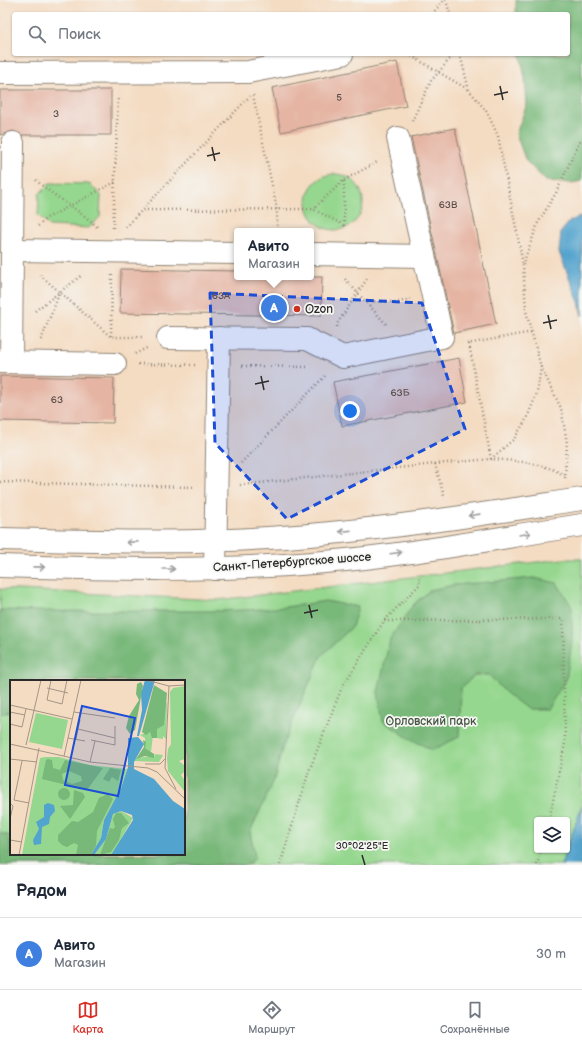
<!DOCTYPE html>
<html lang="ru">
<head>
<meta charset="utf-8">
<style>
	body { margin:0; font-family:"Balsamiq Sans",sans-serif; background:#f2f2f3; color:#1f2937 }
	.controls { position:absolute; right:12px; bottom:12px; display:grid; overflow:hidden; border-radius:4px; box-shadow:0 1px 3px #0004 }
	.controls button { width:36px; height:36px; display:grid; place-items:center; padding:0; border:0; border-bottom:1px solid #e0e1e3; background:#fff; color:#1f2937; font:20px sans-serif }
	.you { position:absolute; left:350px; top:411px; width:14px; height:14px; margin:-10px; border:3px solid #fff; border-radius:50%; background:#1a73e8; box-shadow:0 0 0 6px #1a73e833 }
	.badge { display:grid; place-items:center; width:26px; height:26px; border-radius:50%; background:#d93025; color:#fff; font-size:13px; font-weight:700 }
	.pin { position:absolute; translate:-50% -50%; border:2px solid #fff; box-shadow:0 1px 4px #0006 }
	.popup { position:absolute; left:234px; top:228px; width:80px; height:52px; box-sizing:border-box; display:grid; place-content:center; border-radius:4px; background:#fff; filter:drop-shadow(0 1px 3px #0005); font-size:13px; white-space:nowrap; color:#747a83 }
	.popup b { font-size:15px; color:#1f2937 }
	.popup::after { content:''; position:absolute; left:50%; top:100%; margin-left:-8px; border:8px solid transparent; border-top-color:#fff }
	.list { margin:0; padding:0; list-style:none }
	h2 { display:flex; justify-content:space-between; align-items:center; height:52px; margin:0; padding:0 16px; font-size:17px }
	h2 small { font-size:13px; font-weight:400; color:#747a83 }
	.list li { display:grid; grid-template-columns:26px 1fr auto; gap:12px; align-items:center; box-sizing:border-box; height:72px; padding:0 16px; border-top:1px solid #e0e1e3 }
	.list b { display:block; font-size:15px; white-space:nowrap }
	.list p { margin:0; font-size:13px; white-space:nowrap; color:#747a83 }
	.list em { font-size:13px; font-style:normal; color:#747a83 }
	.icon { flex:none; width:22px; height:22px; fill:none; stroke:currentColor; stroke-width:2; stroke-linecap:round; stroke-linejoin:round }
	.map { position:relative; flex:none; width:582px; height:865px; overflow:hidden }
	.search { position:absolute; background:#fff; box-shadow:0 1px 3px #0004; left:12px; right:12px; top:12px; height:44px; display:flex; align-items:center; gap:10px; box-sizing:border-box; padding:0 14px; border-radius:4px; color:#747a83; font-size:15px }
	.sheet { height:124px; background:#fff }
	nav { display:flex; justify-content:space-around; align-items:center; box-sizing:border-box; height:56px; border-top:1px solid #e0e1e3; background:#fff; font-size:11px; color:#747a83 }
	nav a { display:grid; justify-items:center; gap:2px }
	nav .on { color:#d93025 }
	.map>svg:first-child { display:block }
	.green { fill:#95d78e; stroke:#60815c; fill-rule:evenodd }
	.forest { fill:#78b879; stroke:#527252 }
	.water { fill:#52a3cd; stroke:#3e677c }
	.building { fill:#e5b4a2 }
	.lines { fill:none; stroke-linecap:round; stroke-linejoin:round }
	.minor-casing { stroke:#908476; stroke-width:24 }
	.major-casing { stroke:#908476; stroke-width:24 }
	.path { stroke:#908476; stroke-width:2.5; stroke-dasharray:1 3; stroke-linecap:butt }
	.minor { stroke:#fff; stroke-width:22 }
	.major { stroke:#fff; stroke-width:22 }
	.oneway { stroke:#a0a0a0 }
	.marked { fill:#1d4ed8; fill-opacity:0.2; stroke:#1d4ed8; stroke-width:3; stroke-dasharray:8 5; stroke-linejoin:round }
	.ticks { fill:none; stroke:#2b2b2b; stroke-width:1.5 }
	.poi-dot { fill:#c8321e; stroke:#f6f6f2; stroke-width:1.5 }
	.labels { text-anchor:middle; stroke-width:3.5; stroke-linejoin:round; paint-order:stroke }
	.number-label { font-size:10px; fill:#5a4d49 }
	.poi-label { font-size:12px; fill:#2b2b2b; stroke:#f6f6f2; text-anchor:start }
	.street-label { font-size:12px; fill:#2b2b2b; stroke:#f6f6f2 }
	.park-label { font-size:12px; fill:#465644; stroke:#f6f6f2 }
	.inset-road { fill:none; stroke:#a49586; stroke-width:1 }
	.view { fill:#1d4ed8; fill-opacity:0.15; stroke:#1d4ed8; stroke-width:2 }
	.inset-edge { fill:none; stroke:#2b2b2b; stroke-width:2 }
	.ticks-label { font-size:10px; text-anchor:middle; fill:#2b2b2b; stroke:#f6f6f2; stroke-width:3.5; stroke-linejoin:round; paint-order:stroke }
</style>
</head>
<body>
<div class="map">
<svg width="582" height="865" viewBox="0 0 582 865">
	<rect width="100%" height="100%" fill="#f6f6f2"/>
	<filter id="ink" filterUnits="userSpaceOnUse"><feTurbulence type="fractalNoise" baseFrequency=".025" numOctaves="2"/><feDisplacementMap in="SourceGraphic" scale="8" xChannelSelector="R" yChannelSelector="G"/><feConvolveMatrix kernelMatrix="1 2 1 2 8 2 1 2 1" color-interpolation-filters="sRGB"/></filter>
	<filter id="wash" filterUnits="userSpaceOnUse"><feTurbulence type="fractalNoise" baseFrequency=".012" numOctaves="4" result="noise"/><feDisplacementMap in="SourceGraphic" scale="16" xChannelSelector="R" yChannelSelector="G"/><feGaussianBlur stdDeviation="0.9" result="paint"/><feColorMatrix in="noise" values="0 0 0 0 0 0 0 0 0 0 0 0 0 0 0 0 0 1.4 0 .05"/><feComposite in="paint" operator="in"/></filter>
	<g filter="url(#wash)">
		<rect width="100%" height="100%" fill="#f4dcc2"/>
		<g class="green">
			<circle cx="335" cy="202" r="28"/>
			<path d="M50 183 90 184 101 195 100 217 89 228 49 226 38 215 39 194Z"/>
			<path d="M562 559H582V806L567 848V820H537V850H566L561 865H0V589L218 600ZM11 681H184V854H11Z"/>
		</g>
		<g class="forest">
			<path d="M516 0H582V181L571 183 546 181 526 161 516 134 527 104 525 77 520 54H568V14H516Z"/>
			<path d="M534 578 557 583 572 607V642L566 680 547 709H527L505 692 489 675H475L461 688 459 737 432 750 407 737 383 721 378 692 390 639 413 605 430 590 454 585Z"/>
			<path d="M325 601 358 607 352 627 321 656 300 704 283 745 274 780 250 832 255 857 248 865H0V833L11 836V854H184V681H11V711L0 714V610C53 612 105 611 158 611 214 611 269 612 325 601Z"/>
		</g>
		<g class="water">
			<path d="M582 216V316L579 302 559 252 561 232 570 221Z"/>
			<path d="M582 806V865H561Z"/>
		</g>
		<g id="blocks">
			<g class="building">
				<path d="M397 62 406 106 281 132 272 88Z"/>
				<path d="M0 90H111V135H22L13 131 0 135Z"/>
				<path d="M455 128 496 324 454 333 411 137Z"/>
				<path d="M121 269 237 271V277H322L321 316 120 313Z"/>
				<path d="M459 358 467 402 342 426 333 382Z"/>
				<path d="M0 376 114 378 113 423 0 421Z"/>
			</g>
		</g>
	</g>
	<g filter="url(#ink)">
		<use href="#blocks" fill-opacity="0" stroke="#908476" stroke-width="1"/>
		<g class="lines">
			<g class="minor-casing">
				<g id="minor">
					<path d="M0 73 248 72 342 54"/>
					<path d="M12 250 237 253"/>
					<path d="M311 254 424 256"/>
					<path d="M168 338 307 339 343 357 442 337 398 138"/>
					<path d="M0 362 115 364"/>
					<path d="M11 362 13 143"/>
					<path d="M215 569 219 338"/>
				</g>
			</g>
			<g class="major-casing">
				<g id="major">
					<path d="M0 539C107 542 214 544 321 534 408 526 495 512 582 499"/>
					<path d="M0 566C108 569 216 572 324 562 410 555 496 538 582 525"/>
				</g>
			</g>
			<g class="path">
				<path d="M446 0 450 14"/>
				<path d="M432 14 444 0"/>
				<path d="M408 54 469 90"/>
				<path d="M460 54 469 90 487 112 498 136 523 264"/>
				<path d="M253 95 277 209V231"/>
				<path d="M412 121 431 81 454 54"/>
				<path d="M36 180C55 198 79 209 97 227"/>
				<path d="M344 180 379 161"/>
				<path d="M143 210 313 209 344 225V180L313 209"/>
				<path d="M38 226 47 218 115 182"/>
				<path d="M126 227 250 96"/>
				<path d="M113 228 118 97"/>
				<path d="M40 275 111 337H144"/>
				<path d="M345 279 386 324"/>
				<path d="M366 301 399 302 410 299"/>
				<path d="M35 311 82 275"/>
				<path d="M337 327V324L367 279"/>
				<path d="M111 336 112 275"/>
				<path d="M41 340 60 292"/>
				<path d="M467 344 532 332"/>
				<path d="M469 344 491 459C516 461 542 462 564 475"/>
				<path d="M135 354 147 348"/>
				<path d="M138 364 195 365"/>
				<path d="M242 366 307 367"/>
				<path d="M241 463 325 376"/>
				<path d="M435 464 491 459 514 439 527 418 537 393 541 367"/>
				<path d="M565 478 567 443 561 408 541 367 526 311 523 264 538 223 556 193 577 147 582 139"/>
				<path d="M0 482 193 487"/>
				<path d="M240 485 435 464 444 496"/>
				<path d="M384 621 563 619 565 743 549 820"/>
				<path d="M280 865 309 771 342 687 384 621 420 584 419 575"/>
				<path d="M537 865 541 850"/>
			</g>
			<use href="#minor" class="minor"/>
			<use href="#major" class="major"/>
		</g>
		<defs><path id="oneway-shaft" d="M-6 0H5M1.5-3L5.5 0L1.5 3" fill="none" stroke-width="1.6" stroke-linecap="round" stroke-linejoin="round"/></defs>
		<g class="oneway">
			<use href="#oneway-shaft" transform="translate(474 515) rotate(172)"/>
			<use href="#oneway-shaft" transform="translate(345 531) rotate(174)"/>
			<use href="#oneway-shaft" transform="translate(525 534) rotate(-9)"/>
			<use href="#oneway-shaft" transform="translate(132 542) rotate(179)"/>
			<use href="#oneway-shaft" transform="translate(396 553) rotate(-7)"/>
			<use href="#oneway-shaft" transform="translate(39 567) rotate(1)"/>
			<use href="#oneway-shaft" transform="translate(169 569)"/>
		</g>
	</g>
	<path class="marked" d="M210 293 422 303 465 429 287 519 215 443Z"/>
	<path class="ticks" d="M500 86 503 100M494 95 508 92M212 147 215 161M207 156 220 153M548 315 551 329M543 323 557 320M261 376 264 390M255 384 269 381M309 605 312 618M304 613 318 610M362 855 365 865"/>
	<circle class="poi-dot" cx="297" cy="309" r="4"/>
	<g class="labels">
		<g class="number-label">
			<text x="339" y="101">5</text>
			<text x="56" y="117">3</text>
			<text x="448" y="208">63В</text>
			<text x="221" y="299">63А</text>
			<text x="400" y="396">63Б</text>
			<text x="57" y="403">63</text>
		</g>
		<g class="poi-label">
			<text x="305" y="313">Ozon</text>
		</g>
		<g class="street-label">
			<text transform="translate(292 562) rotate(-4)" y="4">Санкт-Петербургское шоссе</text>
		</g>
		<g class="park-label">
			<text x="431" y="725">Орловский парк</text>
		</g>
	</g>
	<g transform="translate(10 680)">
		<rect width="175" height="175" fill="#f4dcc2"/>
		<path d="M175 6V79L169 81 175 86V91L171 95 175 101V112L158 91 157 78 158 69 161 64 160 12 163 8ZM157 21 156 59 153 56V59L147 58V49ZM26 33 58 40 52 69 19 62ZM139 52 143 55 141 72 135 68V58L130 55ZM144 74 153 75 149 82 124 81 126 78 145 76ZM35 77H49L80 85 117 89 111 108 94 140 91 158 81 175H12L30 78ZM111 131 123 138 106 168 101 175H84L96 159 103 134Z" fill="#95d78e"/>
		<path d="M131 2 133 6 125 50 120 54 116 48 119 36 129 20 126 14 127 4ZM144 5 157 13 154 45 147 49V58H142L140 52 136 55 132 52ZM133 60 136 62 135 68 144 74V78L135 76 126 79 134 67ZM38 79 42 80 43 88 50 90 55 80 93 88 77 110 32 99 36 80ZM59 91 71 96 72 101 62 104 53 100 52 94ZM100 88 111 90 108 101 102 97 99 102 93 99ZM48 114a6 6 0 1 1 12 0a6 6 0 1 1-12 0ZM64 110 73 113 75 117 60 139 50 126 63 125ZM98 114 103 119 87 151 86 166 81 175H66L68 165 64 163 57 167 52 165 48 161V155L62 141 68 142 83 132 89 118ZM106 133H111L119 143 112 148 109 160 101 172 90 175 100 148 103 149 105 147 103 139Z" fill="#78b879" fill-rule="evenodd"/>
		<path d="M135 0H145L129 56H127L132 30 131 14ZM128 57 134 64 124 82V89L144 99 163 121 175 129 174 175H101L123 140 122 135 111 131 103 134 96 159 84 175H81L91 158 94 140 111 108 118 87V58ZM38 123 44 125 45 131 40 137 39 144 32 147 31 164 24 165 23 160 29 149 26 142 34 137V125Z" fill="#52a3cd"/>
		<path class="inset-road" d="M41 0 37 20 52 24 57 0M136 0 159 6 175 5M159 6 155 88 166 109M37 8 58 13M0 25 62 39M0 32 15 35M64 32 105 38M0 44 12 47 16 29M68 49 105 58M58 58 75 61M66 59 70 40M81 60 105 65V46M0 64 80 82 138 88 147 92 175 119M16 65 31 0M54 76 71 0M0 79 27 82M12 81 4 120 19 123M80 82 85 61M135 84H150L155 79M0 123 3 126 0 139M0 160 12 162M9 175 29 68"/>
		<path class="view" d="M72 26 125 38 108 116 55 105Z"/>
		<rect width="175" height="175" class="inset-edge"/>
	</g>
	<g class="ticks-label">
		<text x="362" y="849">30°02'25"E</text>
	</g>
</svg>
<div class="controls">
<button><svg class="icon" aria-label="layers" viewBox="0 0 24 24"><path d="M12 4l9 5-9 5-9-5zM3 14l9 5 9-5"/></svg></button>
</div>
<div class="you"></div>
<div class="pin badge" style="left:274px;top:308px;background:#3f7fe0">A</div>
<div class="popup"><b>Авито</b>Магазин</div>
<div class="search"><svg class="icon" aria-label="search" viewBox="0 0 24 24"><circle cx="10" cy="10" r="6"/><path d="M15 15l6 6"/></svg>Поиск</div>
</div>
<section class="sheet">
<h2>Рядом<small></small></h2>
<ul class="list">
<li><span class="badge" style="background:#3f7fe0">A</span><div><b>Авито</b><p>Магазин</p></div><em>30 m</em></li>
</ul>
</section>
<nav>
<a class="on"><svg class="icon" aria-label="map" viewBox="0 0 24 24"><path d="M3 6l6-2 6 2 6-2v14l-6 2-6-2-6 2zM9 4v14M15 6v14"/></svg>Карта</a>
<a><svg class="icon" aria-label="directions" viewBox="0 0 24 24"><path d="M12 3l9 9-9 9-9-9zM9 14v-3h6M13 9l2 2-2 2"/></svg>Маршрут</a>
<a><svg class="icon" aria-label="saved" viewBox="0 0 24 24"><path d="M7 4h10v16l-5-4-5 4z"/></svg>Сохранённые</a>
</nav>
</body>
</html>
